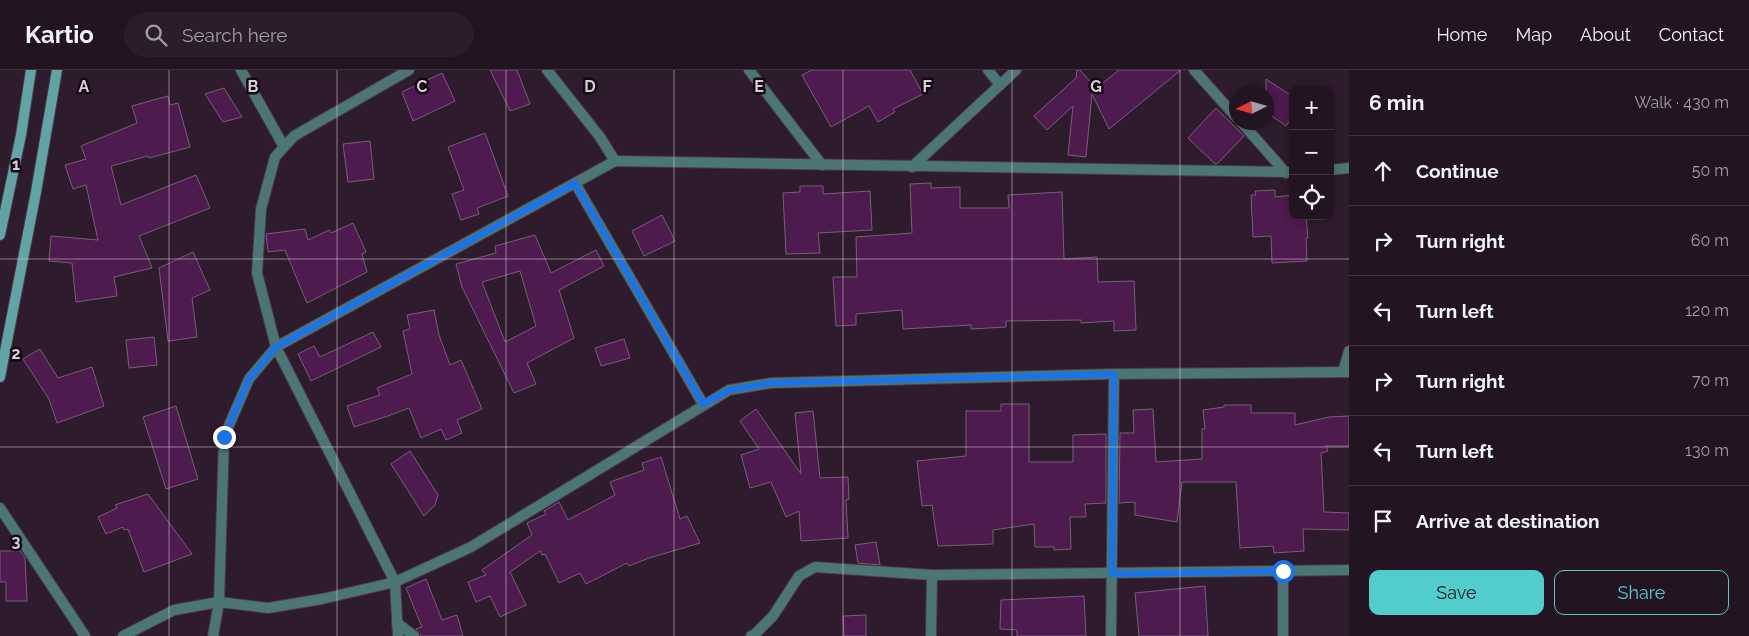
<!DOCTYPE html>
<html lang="en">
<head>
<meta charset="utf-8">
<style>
	body { margin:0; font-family:Raleway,sans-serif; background:#2b1d2a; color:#f1f3f6 }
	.controls { position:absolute; right:15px; top:15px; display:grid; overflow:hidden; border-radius:10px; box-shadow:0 2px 8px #0003 }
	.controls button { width:45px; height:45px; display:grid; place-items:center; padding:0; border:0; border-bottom:1px solid #403340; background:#231422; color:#f1f3f6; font:25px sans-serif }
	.compass { position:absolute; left:1229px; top:15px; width:45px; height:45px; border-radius:50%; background:#231422; box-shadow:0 2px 8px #0003; rotate:265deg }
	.stop { position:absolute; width:15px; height:15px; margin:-11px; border:4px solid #1a73e8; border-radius:50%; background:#fff }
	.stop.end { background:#1a73e8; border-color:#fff; box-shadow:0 1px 5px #0008 }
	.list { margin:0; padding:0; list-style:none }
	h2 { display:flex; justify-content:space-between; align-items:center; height:65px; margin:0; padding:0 20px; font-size:21px }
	h2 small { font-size:16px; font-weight:400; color:#a39ea5 }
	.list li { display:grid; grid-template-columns:32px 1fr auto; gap:15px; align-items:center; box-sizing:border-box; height:70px; padding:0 20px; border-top:1px solid #403340 }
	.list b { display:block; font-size:19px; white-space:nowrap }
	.list em { font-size:16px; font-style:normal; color:#a39ea5 }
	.actions { display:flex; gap:10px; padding:15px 20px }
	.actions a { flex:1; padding:11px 0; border:1px solid #52cdcd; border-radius:10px; text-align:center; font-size:18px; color:#52cdcd }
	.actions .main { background:#52cdcd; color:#111 }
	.icon { flex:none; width:28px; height:28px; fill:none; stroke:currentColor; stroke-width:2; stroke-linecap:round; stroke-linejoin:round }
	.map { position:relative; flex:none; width:1349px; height:566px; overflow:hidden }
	header { display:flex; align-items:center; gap:30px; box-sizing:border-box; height:70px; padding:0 25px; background:#231422; border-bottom:1px solid #403340 }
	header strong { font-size:24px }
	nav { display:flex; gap:28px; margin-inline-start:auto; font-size:18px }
	.search { width:350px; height:45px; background:#2b1d2a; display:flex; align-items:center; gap:12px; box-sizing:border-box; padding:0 18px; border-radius:28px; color:#a39ea5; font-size:19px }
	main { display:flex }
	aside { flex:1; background:#231422 }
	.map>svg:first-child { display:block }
	.building { fill:#4d1b4e; stroke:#775f76; fill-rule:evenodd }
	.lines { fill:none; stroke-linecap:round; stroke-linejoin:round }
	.street-casing { stroke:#4a3749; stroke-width:12 }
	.secondary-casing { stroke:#4a3749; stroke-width:12 }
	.street { stroke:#4c7675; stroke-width:10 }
	.secondary { stroke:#60a5a4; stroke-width:10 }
	.route { stroke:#1a73e8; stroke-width:6 }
	.grid { fill:none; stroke:#daccd9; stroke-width:1; stroke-opacity:0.55 }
	.grid-label { font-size:16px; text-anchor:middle; font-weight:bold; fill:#daccd9; stroke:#120911; stroke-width:5; stroke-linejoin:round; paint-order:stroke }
</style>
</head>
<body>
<header>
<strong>Kartio</strong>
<div class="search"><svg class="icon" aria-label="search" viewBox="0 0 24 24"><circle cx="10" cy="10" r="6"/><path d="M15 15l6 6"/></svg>Search here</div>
<nav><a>Home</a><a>Map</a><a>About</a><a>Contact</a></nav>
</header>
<main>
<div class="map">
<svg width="1349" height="566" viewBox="0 0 1349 566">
	<rect width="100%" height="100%" fill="#2f1b2e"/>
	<g class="building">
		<path d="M490 0H517L530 34 510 41Z"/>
		<path d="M812 0H910L923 24 893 39 895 42 878 52 869 36 831 57 802 5Z"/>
		<path d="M1077 0H1080L1094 16 1092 22 1119 0H1181L1109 59 1092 24 1086 87 1068 85 1073 36 1047 60 1034 46 1076 8Z"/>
		<path d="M442 3 455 31 413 51 402 22Z"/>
		<path d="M1266 9 1293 27V46L1286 56 1266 42Z"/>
		<path d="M224 18 242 47 223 52 205 24Z"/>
		<path d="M168 26 170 35 178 33 190 77 149 88 148 86 111 96 121 135 196 105 210 138 139 166 152 198 114 207 117 226 76 232 72 193 49 191 51 166 98 170 86 115 73 119 65 95 86 89 81 76 137 53 132 36Z"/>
		<path d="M1216 38 1244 66 1217 94H1215L1188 68Z"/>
		<path d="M485 63 508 126 477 138 479 144 461 150 452 124 464 120 448 77Z"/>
		<path d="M370 71 374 109 348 112 343 74Z"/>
		<path d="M931 113V118L960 117V138H1009L1008 125 1062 122 1064 189 1097 187 1098 212 1134 211 1136 260 1114 261V251L1081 253V250L1006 251V257L971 259V255L903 259 902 240 856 244V255L836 256 833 207H857L856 167 912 163 910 114Z"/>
		<path d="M800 116H823V124L870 121 872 160 818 163 820 183 786 184 783 123 800 122Z"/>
		<path d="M1275 120V127L1293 125V146H1306L1308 168H1306L1307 191 1272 193 1271 166 1253 167 1251 125H1256L1255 121Z"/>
		<path d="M662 145 675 171 644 186 632 161Z"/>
		<path d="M353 153 366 182 362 184 367 202 307 233 285 180 268 182 266 164 305 159 308 170 329 160 331 163Z"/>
		<path d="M535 165 551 203 596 180 604 196 559 220 574 268 527 293 536 314 514 323 462 217 456 194 496 183 495 176ZM520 201 536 256 505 272 482 212Z"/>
		<path d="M193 182 210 220 192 228 197 267 168 271 159 198Z"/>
		<path d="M434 240 439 265 450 295 461 290 482 339 457 350 462 363 446 370 441 359 421 368 409 338 388 346 354 357 347 336 380 325 377 318 412 304 403 261 410 259 407 245Z"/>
		<path d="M373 262 381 277 311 311 298 284 314 276 320 287Z"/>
		<path d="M154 267 157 295 129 298 126 270Z"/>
		<path d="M624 269 630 288 601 296 595 278Z"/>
		<path d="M40 279 58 308 92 297 104 336 57 353 49 329 23 289Z"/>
		<path d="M1001 334H1029V392H1073V365L1106 364V433L1085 434 1086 447H1070L1071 479 1054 480V477H1035L1034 454 993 460V474L938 476 932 435 922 436 917 391 966 386V341H1001Z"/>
		<path d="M1224 335H1251V343H1295V355L1329 347 1349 346V376H1326L1328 381 1321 383 1324 442 1349 443V460L1303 459 1304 481 1274 483 1273 476 1240 478 1236 412H1182L1177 452 1135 445V432L1119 433 1120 363H1134L1133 340 1153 339 1156 392 1202 389V359H1205L1203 340 1224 337Z"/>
		<path d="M176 336 198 409 166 419 143 347Z"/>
		<path d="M756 339 801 404 795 343 813 341 820 408 848 407 849 429 846 430 848 468 801 471 799 441 786 447 771 412 750 418 741 385 759 379 740 351Z"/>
		<path d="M410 381 438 425 435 435 424 446 391 394Z"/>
		<path d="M661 387 680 449 687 446 700 473 649 488 629 496 627 493 586 514 580 503 559 513 545 484 542 485 540 481 510 502 526 535 500 547 490 526 476 532 468 512 486 505 482 500 532 465 527 453 546 444 544 441 559 432 568 450 615 425 610 412 644 400 642 393Z"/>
		<path d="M148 424 192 484 144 502 128 459 124 460 123 457 106 464 98 447 117 438 115 435Z"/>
		<path d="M876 472 880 495 858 493 855 475Z"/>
		<path d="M0 481H20L25 488 27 531H6V512H0Z"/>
		<path d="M426 509 442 550 457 545 463 566H421L416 559 422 557 406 518Z"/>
		<path d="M1205 516 1208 566H1139L1135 523Z"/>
		<path d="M1084 526 1086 566H1017V560L1000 559 1001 530Z"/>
		<path d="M866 545V566H844L843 546Z"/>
	</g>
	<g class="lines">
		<g class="street-casing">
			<g id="street">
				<path d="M241 0 284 77"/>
				<path d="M547 0 600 67 615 91"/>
				<path d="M749 0 822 95"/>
				<path d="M988 0 1000 15"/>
				<path d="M1194 0 1236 47"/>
				<path d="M1241 52 1286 103"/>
				<path d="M912 97 1016 0"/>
				<path d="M1330 100 1349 98"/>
				<path d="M575 113 703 334"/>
				<path d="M1343 302 1349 281"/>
				<path d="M0 438 85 566"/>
				<path d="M1283 501V566"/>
				<path d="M397 553 414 566"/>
				<path d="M123 566 174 540 219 532 268 538 322 529 395 512 471 477 729 320 771 313 1114 304 1349 302"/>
				<path d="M213 566 219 532 224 367 249 309 276 277 615 91 1293 102"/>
				<path d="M398 566 395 512 276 277 257 203 261 139 275 87 294 66 409 0"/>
				<path d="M751 566 754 565 773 546 799 506 815 497 932 505 1349 500"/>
				<path d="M931 566 932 505"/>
				<path d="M1111 566 1114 304"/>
			</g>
		</g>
		<g class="secondary-casing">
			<g id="secondary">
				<path d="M0 165 21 65 31 0"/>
				<path d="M0 307 36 122 57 0"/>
			</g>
		</g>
		<use href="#street" class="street"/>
		<use href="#secondary" class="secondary"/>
	</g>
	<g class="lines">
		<path class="route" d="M224 367 249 309 276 277 575 113 703 334 729 320 771 313 1114 304 1112 504 1283 501"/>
	</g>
	<path class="grid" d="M169 0V566M337 0V566M506 0V566M674 0V566M843 0V566M1012 0V566M1180 0V566M0 189H1349M0 377H1349"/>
	<g class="grid-label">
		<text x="84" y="22">A</text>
		<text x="253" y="22">B</text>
		<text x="422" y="22">C</text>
		<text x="590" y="22">D</text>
		<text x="759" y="22">E</text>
		<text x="927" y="22">F</text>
		<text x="1096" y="22">G</text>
		<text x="16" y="100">1</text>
		<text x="16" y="289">2</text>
		<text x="16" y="477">3</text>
	</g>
</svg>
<div class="controls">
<button>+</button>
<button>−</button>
<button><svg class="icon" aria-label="locate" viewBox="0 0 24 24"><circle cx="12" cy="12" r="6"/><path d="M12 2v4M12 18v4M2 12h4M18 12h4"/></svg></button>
</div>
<svg class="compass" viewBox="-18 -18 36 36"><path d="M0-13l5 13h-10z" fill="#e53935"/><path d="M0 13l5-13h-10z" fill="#a39ea5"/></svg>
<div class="stop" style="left:1283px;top:501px"></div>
<div class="stop end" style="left:224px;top:367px"></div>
</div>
<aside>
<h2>6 min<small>Walk · 430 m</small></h2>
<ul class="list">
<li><svg class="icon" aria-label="ahead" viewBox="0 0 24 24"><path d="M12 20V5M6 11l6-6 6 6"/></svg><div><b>Continue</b></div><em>50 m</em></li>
<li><svg class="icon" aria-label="right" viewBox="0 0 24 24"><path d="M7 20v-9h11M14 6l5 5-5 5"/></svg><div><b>Turn right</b></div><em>60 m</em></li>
<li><svg class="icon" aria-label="left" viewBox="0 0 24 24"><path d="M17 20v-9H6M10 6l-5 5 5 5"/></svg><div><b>Turn left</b></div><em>120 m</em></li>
<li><svg class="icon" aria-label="right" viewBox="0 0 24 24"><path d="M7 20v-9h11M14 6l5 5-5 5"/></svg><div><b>Turn right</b></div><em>70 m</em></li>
<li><svg class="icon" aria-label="left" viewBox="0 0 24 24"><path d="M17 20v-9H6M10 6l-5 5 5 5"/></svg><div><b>Turn left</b></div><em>130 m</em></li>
<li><svg class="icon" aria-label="arrive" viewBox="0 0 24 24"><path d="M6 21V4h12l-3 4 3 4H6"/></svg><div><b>Arrive at destination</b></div></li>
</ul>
<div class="actions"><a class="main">Save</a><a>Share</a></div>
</aside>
</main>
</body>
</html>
